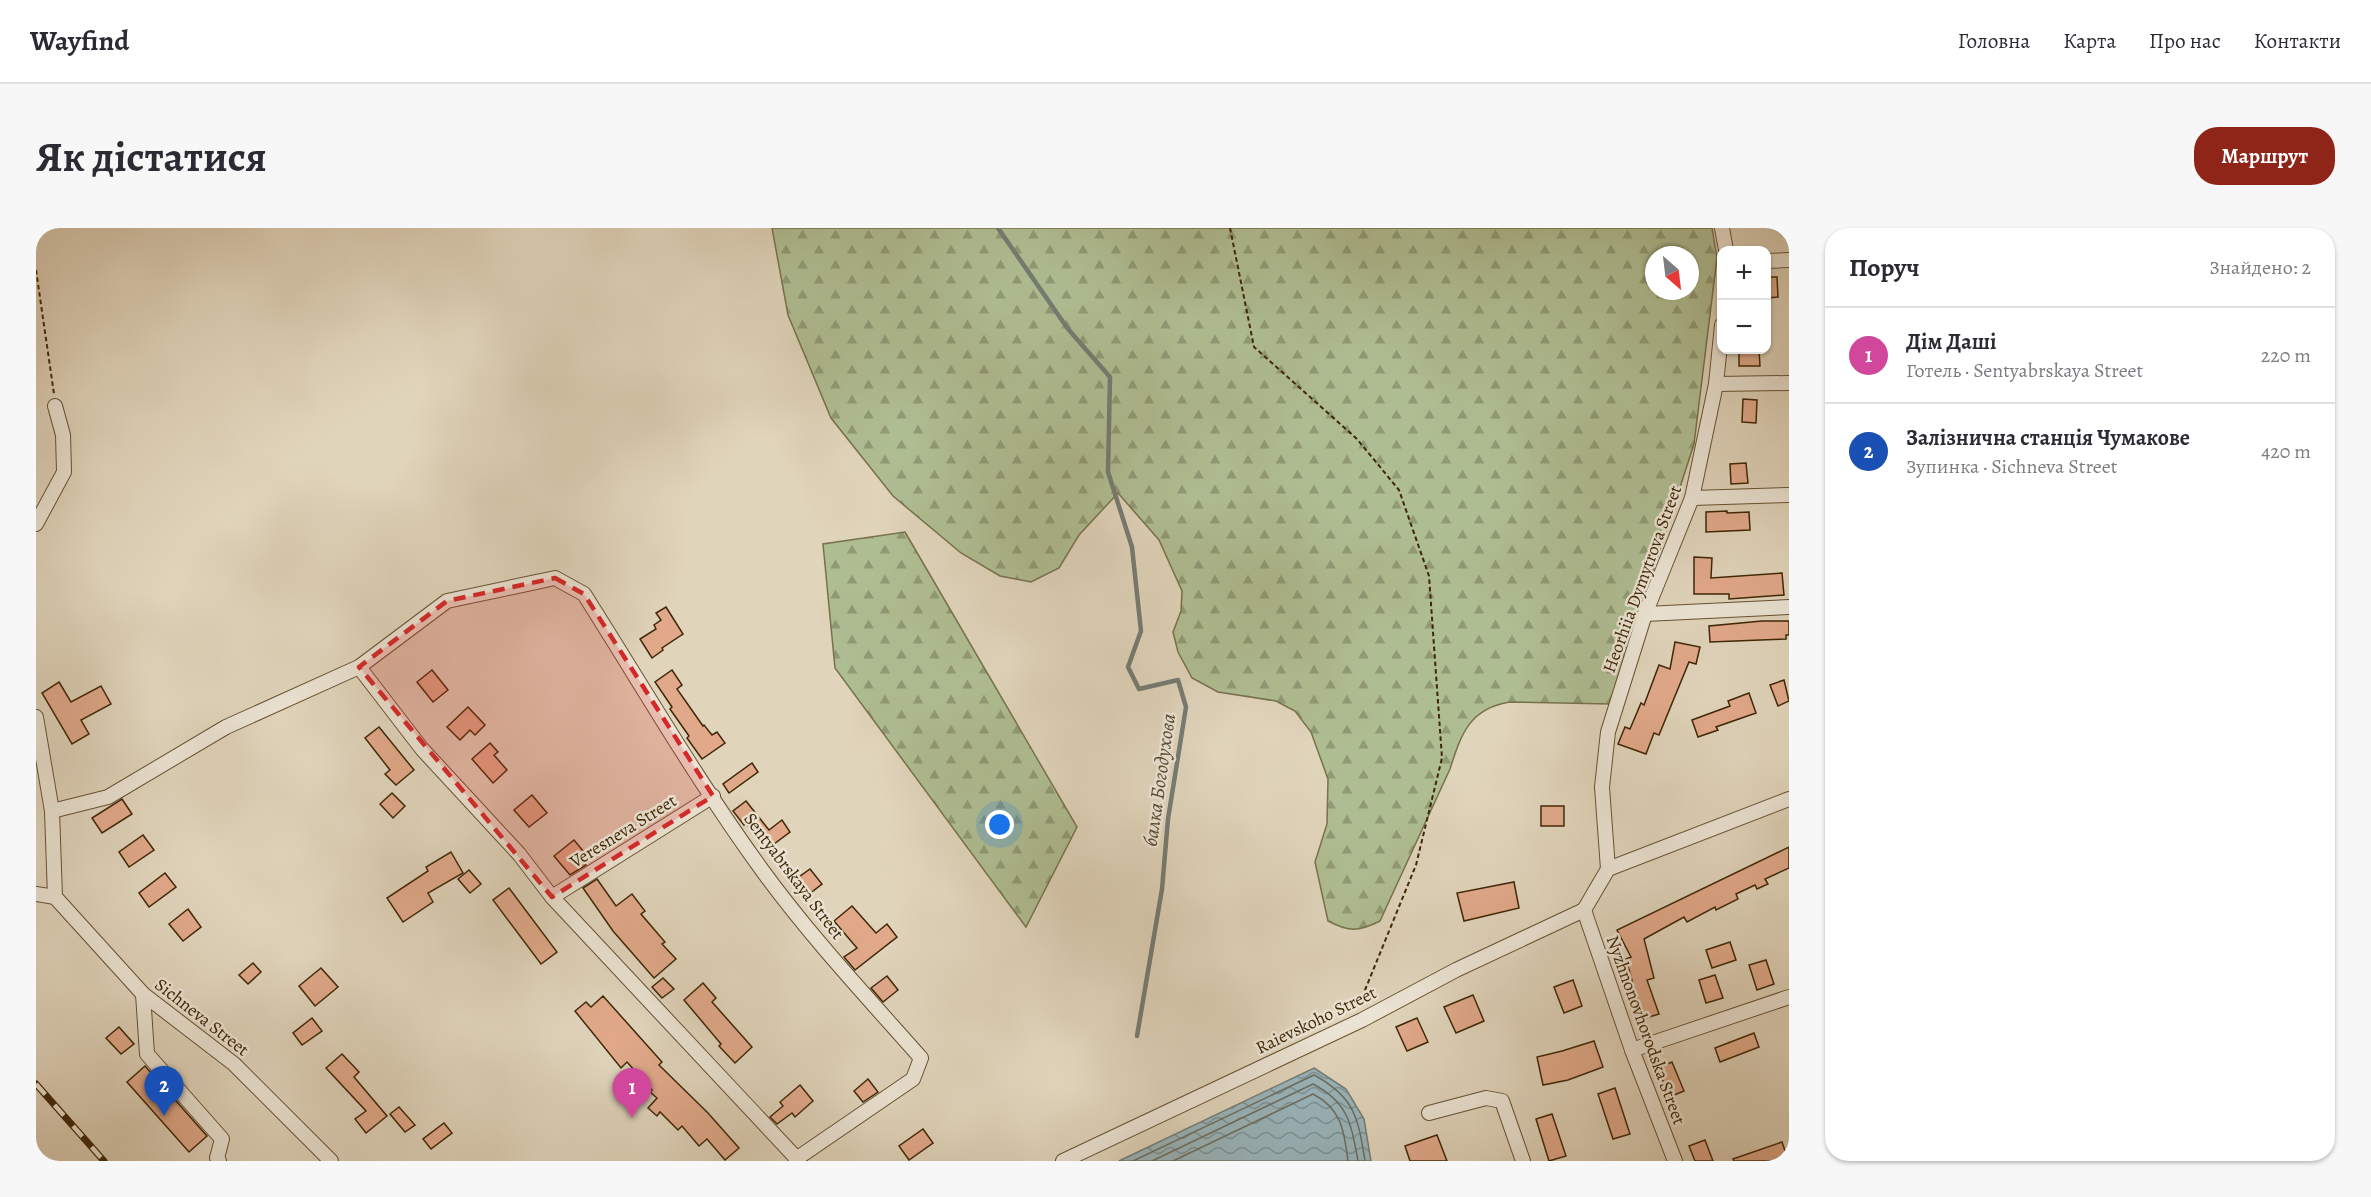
<!DOCTYPE html>
<html lang="uk">
<head>
<meta charset="utf-8">
<style>
	body { margin:0; font-family:Alegreya,serif; background:#f7f7f7; color:#2b2b33 }
	.controls { position:absolute; right:18px; top:18px; display:grid; overflow:hidden; border-radius:12px; box-shadow:0 2px 4px #0004 }
	.controls button { width:54px; height:54px; display:grid; place-items:center; padding:0; border:0; border-bottom:2px solid #e1e1e2; background:#fff; color:#2b2b33; font:30px sans-serif }
	.compass { position:absolute; left:1609px; top:18px; width:54px; height:54px; border-radius:50%; background:#fff; box-shadow:0 2px 4px #0004; rotate:152deg }
	.you { position:absolute; left:964px; top:597px; width:21px; height:21px; margin:-15px; border:4px solid #fff; border-radius:50%; background:#1a73e8; box-shadow:0 0 0 9px #1a73e833 }
	.badge { display:grid; place-items:center; width:39px; height:39px; border-radius:50%; background:#8f2418; color:#fff; font-size:20px; font-weight:700 }
	.pin { position:absolute; translate:-50% -50px; filter:drop-shadow(0 2px 3px #0008) }
	.pin::after { content:''; position:absolute; top:32px; width:21px; height:18px; background:inherit; clip-path:polygon(0 0,100% 0,50% 100%) }
	.list { margin:0; padding:0; list-style:none }
	h2 { display:flex; justify-content:space-between; align-items:center; height:78px; margin:0; padding:0 24px; font-size:26px }
	h2 small { font-size:20px; font-weight:400; color:#7c7c81 }
	.list li { display:grid; grid-template-columns:39px 1fr auto; gap:18px; align-items:center; box-sizing:border-box; height:96px; padding:0 24px; border-top:2px solid #e1e1e2 }
	.list b { display:block; font-size:22px; white-space:nowrap }
	.list p { margin:0; font-size:20px; white-space:nowrap; color:#7c7c81 }
	.list em { font-size:20px; font-style:normal; color:#7c7c81 }
	.map { position:relative; flex:none; width:1753px; height:933px; overflow:hidden; border-radius:24px }
	header { display:flex; align-items:center; gap:36px; box-sizing:border-box; height:84px; padding:0 30px; background:#fff; border-bottom:2px solid #e1e1e2 }
	header strong { font-size:28px }
	nav { display:flex; gap:33px; margin-inline-start:auto; font-size:21px }
	.intro { display:flex; align-items:center; justify-content:space-between; box-sizing:border-box; height:144px; padding:0 36px }
	h1 { margin:0; font-size:42px }
	.button { padding:15px 27px; border-radius:24px; background:#8f2418; color:#fff; font-size:21px; font-weight:700 }
	main { display:flex; gap:36px; padding:0 36px }
	aside { flex:1; background:#fff; border-radius:24px; box-shadow:0 2px 4px #0004 }
	.map>svg:first-child { display:block }
	.forest { fill:url(#forest-firs); stroke:#77724c; stroke-width:1.5; fill-rule:evenodd }
	.water { fill:url(#water-waves); stroke:#757c73; stroke-width:1.5 }
	.lines { fill:none; stroke-linecap:round; stroke-linejoin:round }
	.shore { stroke:#6c6e60; stroke-width:1.5 }
	.stream { stroke:#757c73; stroke-width:4.5 }
	.building { fill:#e1a98a; stroke:#3f2706; stroke-width:1.5 }
	.minor-casing { stroke:#675233; stroke-width:16 }
	.path { stroke:#3f2706; stroke-width:2; stroke-dasharray:4.5 3; stroke-linecap:butt }
	.minor { stroke:#ebe3d3; stroke-width:14 }
	.rail-casing { stroke:#3f2706; stroke-width:7 }
	.rail { stroke:#ebe3d3; stroke-width:4.5; stroke-dasharray:14; stroke-linecap:butt }
	.marked { fill:#d62828; fill-opacity:0.2; stroke:#d62828; stroke-width:4.5; stroke-dasharray:12 8; stroke-linejoin:round }
	.labels { text-anchor:middle; stroke-width:5; stroke-linejoin:round; paint-order:stroke }
	.street-label { font-size:18px; fill:#3f2706; stroke:#ebe3d3 }
	.water-label { font-size:20px; font-style:italic; fill:#564a33; stroke:#ebe3d3 }
</style>
</head>
<body>
<header>
<strong>Wayfind</strong>
<nav><a>Головна</a><a>Карта</a><a>Про нас</a><a>Контакти</a></nav>
</header>
<div class="intro"><h1>Як дістатися</h1><a class="button">Маршрут</a></div>
<main>
<div class="map">
<svg width="1753" height="933" viewBox="0 0 1753 933">
	<defs>
		<pattern id="forest-firs" width="22" height="20" patternUnits="userSpaceOnUse" patternTransform="scale(1.5)"><rect width="22" height="20" fill="#afbd92"/><path d="M5 1l3.5 6h-7zM16 11l3.5 6h-7z" fill="#909a75"/></pattern>
		<pattern id="water-waves" width="16" height="10" patternUnits="userSpaceOnUse" patternTransform="scale(1.5)"><rect width="16" height="10" fill="#99b5bb"/><path d="M0 5q4-4 8 0t8 0" fill="none" stroke="#7e9396"/></pattern>
	</defs>
	<rect width="100%" height="100%" fill="#e0d4bb"/>
	<filter id="stains"><feTurbulence type="fractalNoise" baseFrequency=".00333" numOctaves="4"/><feColorMatrix values="0 0 0 0 .2 0 0 0 0 .09 0 0 0 0 .02 0 0 0 .5 -.17"/></filter>
	<radialGradient id="worn" r=".72"><stop offset=".6" stop-color="#630" stop-opacity="0"/><stop offset="1" stop-color="#630" stop-opacity=".3"/></radialGradient>
	<g class="forest">
		<path d="M736 0H1676L1681 30 1658 216 1574 476 1474 474C1434 480 1425 506 1414 541L1344 693C1322 704 1313 704 1292 693L1279 634 1291 596 1292 551 1275 504 1259 483 1240 473 1182 464 1156 450 1142 424 1137 404 1145 383 1146 363 1123 312 1082 265 1043 307 1023 340 995 354 964 348 925 325 857 268 795 190 752 87ZM1618 27H1654V63H1618Z"/>
		<path d="M869 304 1041 599 990 699 799 440 787 316Z"/>
	</g>
	<path class="water" d="M1278 840 1310 861 1328 891 1335 933H1083Z"/>
	<g class="lines">
		<g class="shore">
			<path d="M1097 933 1278 847C1319 869 1322 890 1329 933"/>
			<path d="M1116 933 1277 856C1313 875 1315 896 1322 933"/>
			<path d="M1137 933 1277 866C1306 881 1308 903 1312 933"/>
		</g>
		<path class="stream" d="M962 0 1032 101 1074 149 1072 244 1096 319 1105 403 1092 439 1103 461 1142 452 1150 479 1132 591 1126 661 1101 808"/>
	</g>
	<g class="building">
		<path d="M1731 49H1741L1742 69 1731 70Z"/>
		<path d="M1703 122H1723L1724 138H1703Z"/>
		<path d="M1707 171 1721 172 1720 195 1706 194Z"/>
		<path d="M1710 235 1712 255 1695 256 1694 236Z"/>
		<path d="M1691 283V285L1713 284 1714 302 1670 304V284Z"/>
		<path d="M1658 329 1676 330 1675 350 1746 345 1748 367 1693 371V366H1658Z"/>
		<path d="M630 379 647 406 626 420 627 422 616 430 604 411 620 401 618 397 625 392 620 385Z"/>
		<path d="M1726 393H1753V407H1750V411L1674 414 1673 398Z"/>
		<path d="M1639 414 1664 419 1660 436 1653 434 1623 507 1618 505 1610 526 1582 516 1589 499 1594 501 1605 475 1608 477 1623 437 1634 441Z"/>
		<path d="M396 442 412 462 397 474 381 454Z"/>
		<path d="M636 442 646 457 641 461 667 498 668 497 676 507 681 504 689 515 666 531 651 510 653 508 634 481 636 479 619 454Z"/>
		<path d="M1748 452 1753 473 1742 478 1734 457Z"/>
		<path d="M23 454 35 474 65 458 75 476 45 492 53 506 36 516 6 465Z"/>
		<path d="M1713 465 1720 485 1680 499 1682 502 1662 509 1656 492 1694 478 1692 473Z"/>
		<path d="M432 479 449 497 439 507 434 502 424 512 411 499Z"/>
		<path d="M343 499 378 542 360 557 349 546 354 542 329 510Z"/>
		<path d="M454 515 462 524 458 527 471 542 457 555 436 531Z"/>
		<path d="M716 535 722 544 693 565 687 556Z"/>
		<path d="M356 565 369 578 357 590 344 576Z"/>
		<path d="M496 567 511 585 493 599 478 582Z"/>
		<path d="M86 571 96 586 66 605 56 590Z"/>
		<path d="M710 573 733 602 746 592 754 604 730 622 710 595 708 597 697 583Z"/>
		<rect x="1505" y="578" width="23" height="20"/>
		<path d="M107 607 118 622 93 639 83 624Z"/>
		<path d="M538 612 548 624 543 629 550 637 534 647 518 628Z"/>
		<path d="M1753 619V640L1729 651 1732 656 1721 661 1719 657 1700 666 1702 671 1680 682 1679 679 1651 694 1648 689 1608 711 1618 750 1611 752 1623 786 1607 791 1590 731 1595 729 1581 702Z"/>
		<path d="M415 624 427 645 392 665 397 674 367 694 351 670 392 643 390 639Z"/>
		<path d="M774 641 786 656 768 670 756 654Z"/>
		<path d="M433 642 445 656 434 665 422 651Z"/>
		<path d="M129 645 140 659 113 679 103 665Z"/>
		<path d="M561 651 580 678 596 666 609 683 605 686 629 714 626 716 640 731 618 750 577 703 547 660Z"/>
		<path d="M1478 654 1483 680 1428 693 1421 665Z"/>
		<path d="M473 660 521 724 505 736 457 672Z"/>
		<path d="M816 678 840 705 851 696 861 709 819 742 808 729 821 720 798 693Z"/>
		<path d="M152 681 165 699 147 713 133 696Z"/>
		<path d="M1694 714 1700 732 1676 740 1670 722Z"/>
		<path d="M1730 732 1738 756 1721 762 1713 737Z"/>
		<path d="M217 735 225 744 212 756 203 747Z"/>
		<path d="M285 740 302 759 279 778 263 758Z"/>
		<path d="M1679 747 1687 770 1670 775 1663 752Z"/>
		<path d="M851 748 862 762 847 774 835 760Z"/>
		<path d="M627 750 638 761 626 770 616 759Z"/>
		<path d="M1537 752 1546 778 1528 785 1518 759Z"/>
		<path d="M667 755 680 770 676 774 716 819 699 835 683 818 685 816 648 772Z"/>
		<path d="M1437 767 1448 793 1420 805 1408 779Z"/>
		<path d="M567 768 626 834 623 837 672 885 703 920 689 932 671 911 663 918 646 898 642 902 624 884 621 888 612 880 621 870 614 864 616 862 591 834 585 840 539 783 550 774 555 779Z"/>
		<path d="M276 790 286 803 266 817 257 805Z"/>
		<path d="M1381 790 1392 814 1371 823 1360 799Z"/>
		<path d="M83 799 98 816 85 826 70 810Z"/>
		<path d="M1718 805 1723 819 1684 834 1679 820Z"/>
		<path d="M1558 813 1567 839 1532 852 1507 857 1501 829 1526 823Z"/>
		<path d="M306 826 323 844 318 849 351 888 330 905 319 891 330 883 290 840Z"/>
		<path d="M1636 834 1648 863 1633 869 1622 840Z"/>
		<path d="M109 838 171 908 153 924 91 854Z"/>
		<path d="M832 851 842 864 827 874 818 863Z"/>
		<path d="M764 857 777 873 759 889 756 885 741 896 734 889 747 878 744 874Z"/>
		<path d="M1579 860 1594 906 1577 911 1562 866Z"/>
		<path d="M363 879 379 897 369 904 354 886Z"/>
		<path d="M1516 886 1530 928 1513 933 1500 891Z"/>
		<path d="M408 895 416 905 395 921 387 911Z"/>
		<path d="M887 901 897 915 873 932 863 918Z"/>
		<path d="M1401 907 1411 933H1374L1369 918Z"/>
		<path d="M1669 912 1677 933H1659L1653 918Z"/>
		<path d="M1746 914 1751 929 1740 933H1698L1697 931Z"/>
	</g>
	<g class="lines">
		<g class="minor-casing">
			<g id="minor">
				<path d="M1686 0 1690 22"/>
				<path d="M1730 33 1753 32"/>
				<path d="M1680 156 1753 155"/>
				<path d="M1656 270 1753 267"/>
				<path d="M0 296 28 244 27 207 19 178"/>
				<path d="M1609 386 1753 379"/>
				<path d="M323 439 386 521 483 626 516 669 763 933"/>
				<path d="M0 489 16 583 19 669 107 766 198 836 295 933"/>
				<path d="M16 583 72 569 190 499 323 439 411 373 519 350 548 366C607 459 662 554 726 642 774 708 831 769 885 830L877 851 760 931"/>
				<path d="M1572 641 1753 571"/>
				<path d="M0 666 19 669"/>
				<path d="M516 669 677 568"/>
				<path d="M1548 682 1572 641 1566 559 1572 504 1609 386 1656 270 1680 156 1686 97"/>
				<path d="M1548 682 1596 822 1639 933"/>
				<path d="M107 766 111 826 186 911 181 930 183 933"/>
				<path d="M1596 822 1753 769"/>
				<path d="M1393 885 1450 870 1466 873 1487 933"/>
				<path d="M1027 933 1326 792 1420 742 1548 682"/>
			</g>
		</g>
		<g class="path">
			<path d="M1194 0 1218 119 1321 211 1363 262 1393 348 1406 530 1380 637 1329 762 1328 777"/>
			<path d="M0 42 18 166"/>
		</g>
		<use href="#minor" class="minor"/>
		<g class="rail-casing">
			<path id="rail" d="M0 856 68 933"/>
		</g>
		<use href="#rail" class="rail"/>
	</g>
	<path class="marked" d="M519 350 548 366 677 568 516 669 323 439 411 373Z"/>
	<g class="labels">
		<g class="street-label">
			<text transform="translate(1606 351) rotate(-70)" y="6">Heorhiia Dymytrova Street</text>
			<text transform="translate(587 603) rotate(-32)" y="6">Veresneva Street</text>
			<text transform="translate(758 648) rotate(53)" y="6">Sentyabrskaya Street</text>
			<text transform="translate(166 789) rotate(38)" y="6">Sichneva Street</text>
			<text transform="translate(1280 792) rotate(-26)" y="6">Raievskoho Street</text>
			<text transform="translate(1610 802) rotate(70)" y="6">Nyzhnonovhorodska Street</text>
		</g>
		<g class="water-label">
			<text transform="translate(1123 552) rotate(-82)" y="7">балка Богодухова</text>
		</g>
	</g>
	<rect width="100%" height="100%" filter="url(#stains)"/>
	<rect width="100%" height="100%" fill="url(#worn)"/>
</svg>
<div class="controls">
<button>+</button>
<button>−</button>
</div>
<svg class="compass" viewBox="-18 -18 36 36"><path d="M0-13l5 13h-10z" fill="#e53935"/><path d="M0 13l5-13h-10z" fill="#7c7c81"/></svg>
<div class="you"></div>
<div class="pin badge" style="left:596px;top:890px;background:#d1479c">1</div>
<div class="pin badge" style="left:128px;top:888px;background:#1a4fb4">2</div>
</div>
<aside>
<h2>Поруч<small>Знайдено: 2</small></h2>
<ul class="list">
<li><span class="badge" style="background:#d1479c">1</span><div><b>Дім Даші</b><p>Готель · Sentyabrskaya Street</p></div><em>220 m</em></li>
<li><span class="badge" style="background:#1a4fb4">2</span><div><b>Залізнична станція Чумакове</b><p>Зупинка · Sichneva Street</p></div><em>420 m</em></li>
</ul>
</aside>
</main>
</body>
</html>
